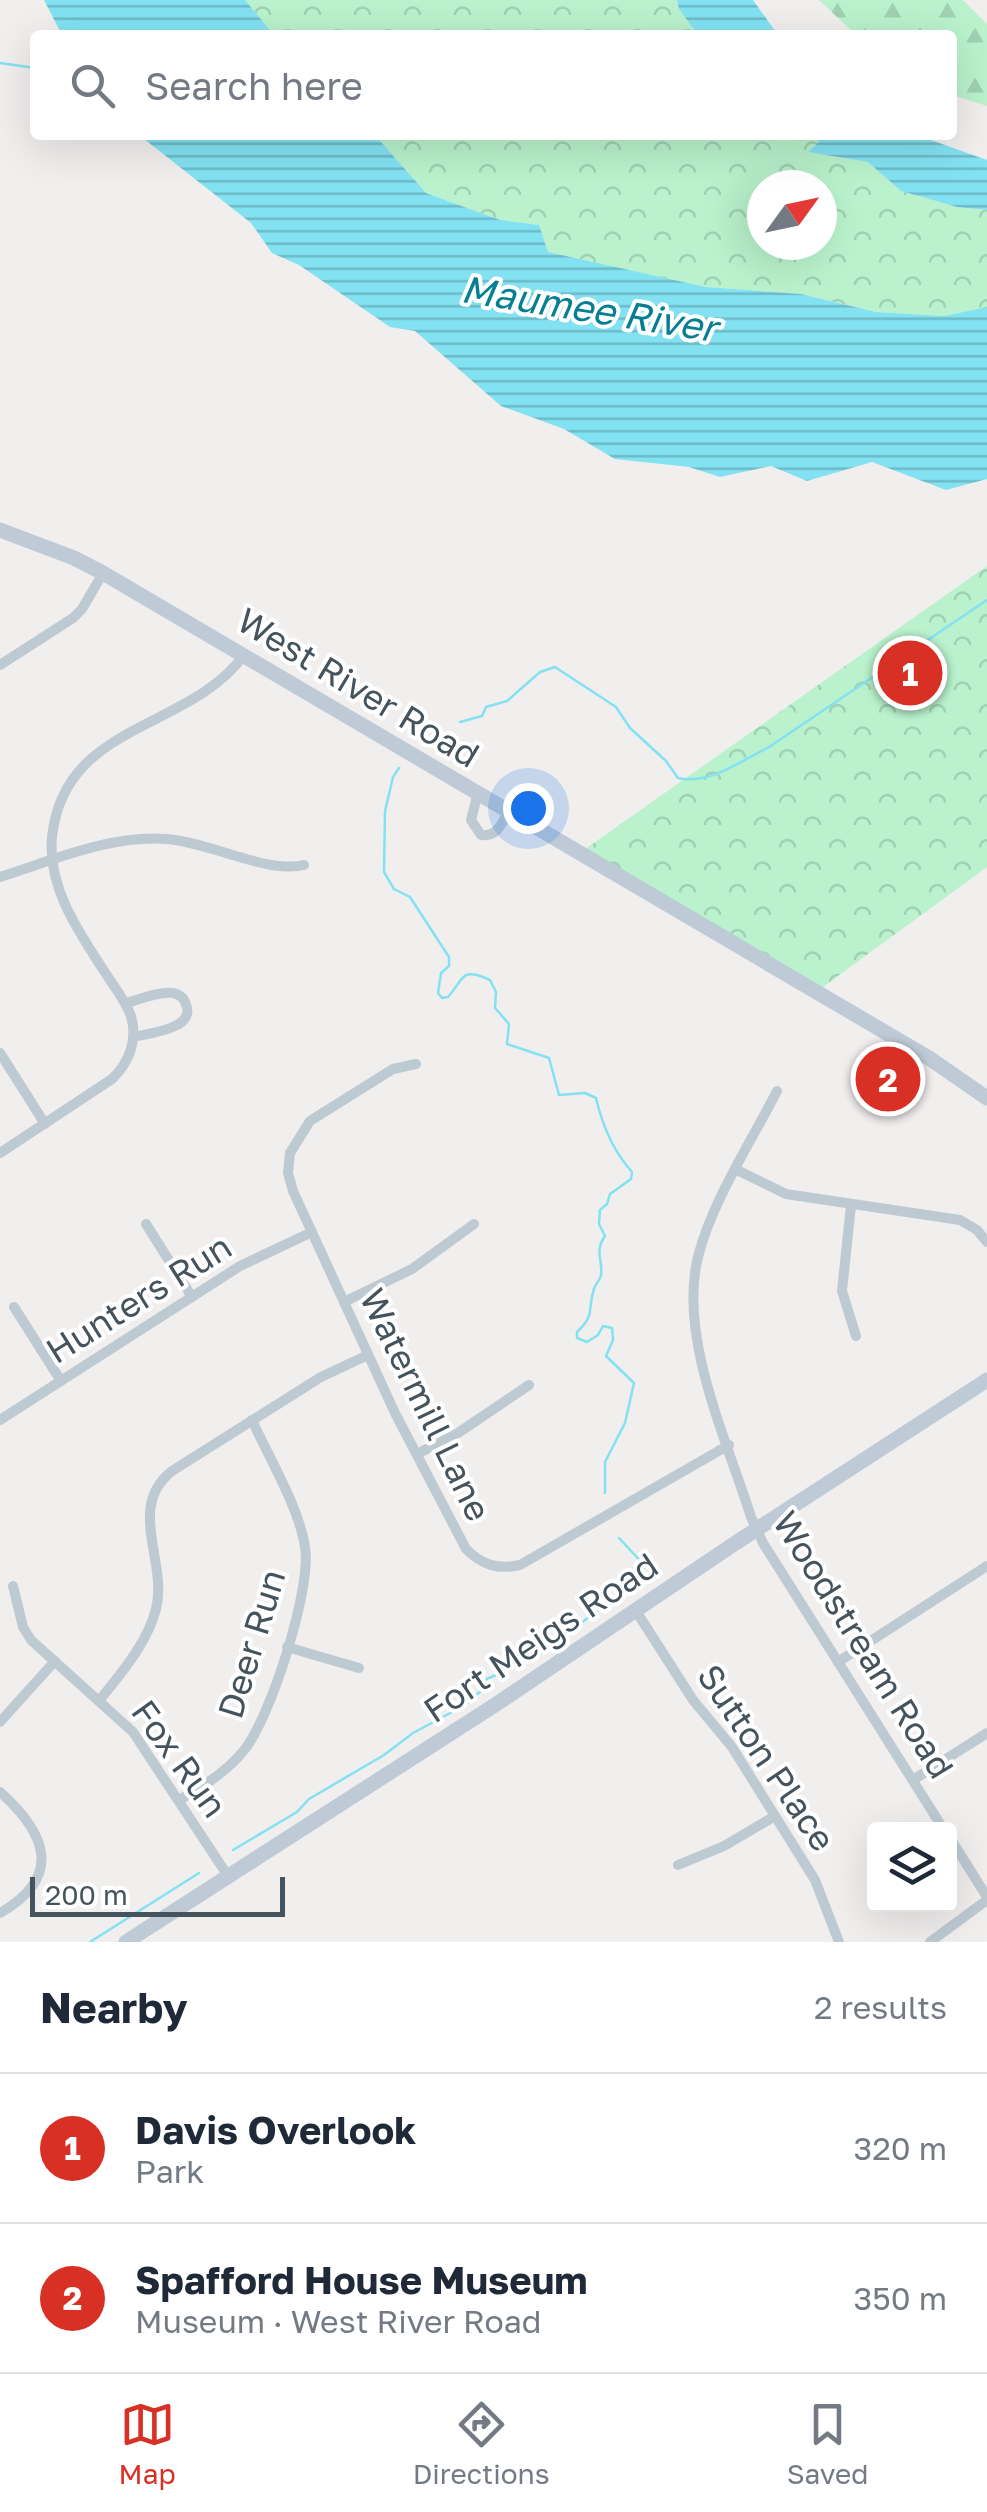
<!DOCTYPE html>
<html lang="en">
<head>
<meta charset="utf-8">
<style>
	body { margin:0; font-family:"Golos Text",sans-serif; background:#f6f6f7; color:#1f2937 }
	.controls { position:absolute; right:30px; bottom:30px; display:grid; overflow:hidden; border-radius:10px; box-shadow:0 10px 40px #0002 }
	.controls button { width:90px; height:90px; display:grid; place-items:center; padding:0; border:0; border-bottom:2px solid #e0e1e3; background:#fff; color:#1f2937; font:50px sans-serif }
	.compass { position:absolute; left:747px; top:170px; width:90px; height:90px; border-radius:50%; background:#fff; box-shadow:0 10px 40px #0002; rotate:57deg }
	.scale { position:absolute; left:30px; bottom:25px; width:255px; box-sizing:border-box; padding-left:10px; border:5px solid #45535d; border-top:0; font-size:28px; line-height:35px; white-space:nowrap; color:#45535d; -webkit-text-stroke:8px #fff; paint-order:stroke }
	.you { position:absolute; left:528px; top:808px; width:35px; height:35px; margin:-25px; border:8px solid #fff; border-radius:50%; background:#1a73e8; box-shadow:0 0 0 15px #1a73e833 }
	.badge { display:grid; place-items:center; width:65px; height:65px; border-radius:50%; background:#d93025; color:#fff; font-size:32px; font-weight:700 }
	.pin { position:absolute; translate:-50% -50%; border:5px solid #fff; box-shadow:0 2px 10px #0006 }
	.list { margin:0; padding:0; list-style:none }
	h2 { display:flex; justify-content:space-between; align-items:center; height:130px; margin:0; padding:0 40px; font-size:42px }
	h2 small { font-size:32px; font-weight:400; color:#747a83 }
	.list li { display:grid; grid-template-columns:65px 1fr auto; gap:30px; align-items:center; box-sizing:border-box; height:150px; padding:0 40px; border-top:2px solid #e0e1e3 }
	.list b { display:block; font-size:38px; white-space:nowrap }
	.list p { margin:0; font-size:32px; white-space:nowrap; color:#747a83 }
	.list em { font-size:32px; font-style:normal; color:#747a83 }
	.icon { flex:none; width:55px; height:55px; fill:none; stroke:currentColor; stroke-width:2; stroke-linecap:round; stroke-linejoin:round }
	.map { position:relative; flex:none; width:987px; height:1942px; overflow:hidden }
	.search { position:absolute; background:#fff; box-shadow:0 10px 40px #0002; left:30px; right:30px; top:30px; height:110px; display:flex; align-items:center; gap:25px; box-sizing:border-box; padding:0 35px; border-radius:10px; color:#747a83; font-size:38px }
	.sheet { height:430px; background:#fff }
	nav { display:flex; justify-content:space-around; align-items:center; box-sizing:border-box; height:140px; border-top:2px solid #e0e1e3; background:#fff; font-size:28px; color:#747a83 }
	nav a { display:grid; justify-items:center; gap:5px }
	nav .on { color:#d93025 }
	.map>svg:first-child { display:block }
	.forest { fill:url(#forest-firs) }
	.park { fill:url(#park-crowns); fill-rule:evenodd }
	.water { fill:url(#water-rules) }
	.lines { fill:none; stroke-linecap:round; stroke-linejoin:round }
	.stream { stroke:#83e2f2; stroke-width:2.5 }
	.street { stroke:#becad2; stroke-width:10 }
	.secondary { stroke:#becbd7; stroke-width:15 }
	.labels { text-anchor:middle; stroke-width:8; stroke-linejoin:round; paint-order:stroke }
	.street-label { font-size:35px; fill:#45535d; stroke:#fff }
	.water-label { font-size:38px; font-style:italic; fill:#057f93; stroke:#fff }
</style>
</head>
<body>
<div class="map">
<svg width="987" height="1942" viewBox="0 0 987 1942">
	<defs>
		<pattern id="forest-firs" width="22" height="20" patternUnits="userSpaceOnUse" patternTransform="scale(2.5)"><rect width="22" height="20" fill="#b9f2cc"/><path d="M5 1l3.5 6h-7zM16 11l3.5 6h-7z" fill="#a0d1b2"/></pattern>
		<pattern id="park-crowns" width="20" height="18" patternUnits="userSpaceOnUse" patternTransform="scale(2.5)"><rect width="20" height="18" fill="#b9f2cc"/><path d="M2 6a3 3 0 1 1 6 0M12 15a3 3 0 1 1 6 0" fill="none" stroke="#a0d1b2"/></pattern>
		<pattern id="water-rules" width="6" height="5" patternUnits="userSpaceOnUse" patternTransform="scale(2.5)"><rect width="6" height="5" fill="#83e2f2"/><path d="M0 2.5h6" fill="none" stroke="#6dbac7"/></pattern>
	</defs>
	<rect width="100%" height="100%" fill="#f1eeee"/>
	<path class="forest" d="M819 0H963L987 24V106L952 95V35H856Z"/>
	<g class="park">
		<path d="M245 0H677L679 9 698 35H274Z"/>
		<path d="M375 135H810L819 142 809 152 868 162 901 191 957 207 987 210V307L944 316 876 312 801 294 706 287 548 252 538 225 500 220 426 193ZM762 185H822V245H762Z"/>
		<path d="M987 566V867L816 992 581 852Z"/>
	</g>
	<g class="water">
		<path d="M44 0H245L274 35H62Z"/>
		<path d="M677 0H753L778 35H698L679 9Z"/>
		<path d="M139 135H375L426 193 500 220 539 225 548 252 706 287 801 294 876 312 944 316 987 307V479L946 490 872 462 807 481 771 466 720 477 689 467 615 459 564 429 501 406 415 331 390 327 299 265 272 253 251 223Z"/>
		<path d="M810 135H917L987 160V210L957 207 901 191 868 162 808 152 819 142Z"/>
	</g>
	<g class="lines">
		<g class="stream">
			<path d="M0 63 35 68"/>
			<path d="M460 722 482 716 486 707 507 701 540 672 555 667 616 707 630 728 666 761 678 778C709 785 741 761 769 747L987 600"/>
			<path d="M399 768 393 777 385 811 384 872 394 889 410 897 449 957V966L441 973 438 993 442 998 448 997C464 979 461 966 490 980L496 992 495 1008 509 1024 507 1044 549 1058 559 1095 585 1093 596 1098C602 1124 614 1152 632 1172L631 1179 610 1194 607 1204 600 1210 599 1224 605 1236C594 1252 603 1258 601 1275 599 1283 597 1280 594 1289 587 1309 596 1314 577 1332V1338L587 1342 598 1335 603 1326 612 1328 613 1340 606 1356 634 1383 625 1423 605 1462V1493"/>
			<path d="M233 1850 297 1812 309 1799 384 1755 413 1733 465 1705 484 1688 487 1679 538 1656 597 1611 613 1605 636 1583 645 1566 619 1538"/>
			<path d="M90 1942 199 1873"/>
		</g>
		<g class="street">
			<path d="M0 665 73 618 82 609 103 573"/>
			<path d="M478 793 471 820 481 835C498 837 502 823 509 810"/>
			<path d="M0 877C54 860 109 835 167 839 209 842 267 874 304 865"/>
			<path d="M125 1003C139 1000 159 991 173 993 178 994 183 997 185 1002 199 1029 149 1033 133 1037"/>
			<path d="M0 1053 45 1124"/>
			<path d="M416 1064 393 1069 310 1121 290 1153 288 1173 293 1191 395 1413 466 1549C482 1565 498 1570 520 1565L729 1445"/>
			<path d="M777 1091C751 1142 712 1201 698 1257 678 1337 727 1440 751 1517L763 1543 944 1830"/>
			<path d="M0 1153 112 1079C129 1063 138 1040 131 1016 126 1002 116 989 108 977 81 935 47 889 52 837 64 722 189 731 244 655"/>
			<path d="M737 1170 786 1194 960 1220 977 1230 987 1242"/>
			<path d="M851 1205 842 1291 856 1336"/>
			<path d="M146 1224 192 1297"/>
			<path d="M344 1302 412 1269 474 1224"/>
			<path d="M14 1307 61 1381"/>
			<path d="M0 1420 240 1266 312 1232"/>
			<path d="M417 1454 458 1433 529 1385"/>
			<path d="M13 1586 23 1627 31 1640 133 1732 228 1876"/>
			<path d="M636 1611 693 1700 732 1747 815 1880 839 1942"/>
			<path d="M287 1647 359 1668"/>
			<path d="M838 1662 987 1566"/>
			<path d="M99 1701C121 1673 147 1644 156 1609 168 1562 126 1507 172 1471L321 1377 368 1355"/>
			<path d="M0 1722 55 1661"/>
			<path d="M913 1780 987 1733"/>
			<path d="M0 1792C47 1834 63 1877 0 1913"/>
			<path d="M179 1800C203 1787 228 1771 245 1749 271 1716 312 1588 305 1547 299 1507 269 1458 252 1420"/>
			<path d="M950 1838 987 1897"/>
			<path d="M678 1865 724 1846 775 1816"/>
			<path d="M930 1942 987 1900"/>
		</g>
		<g class="secondary">
			<path d="M0 530 74 558 103 573 929 1058 987 1098"/>
			<path d="M126 1942 495 1705 734 1544 987 1380"/>
		</g>
	</g>
	<g class="labels">
		<g class="street-label">
			<text transform="translate(358 688) rotate(31)" y="12">West River Road</text>
			<text transform="translate(139 1299) rotate(-32)" y="12">Hunters Run</text>
			<text transform="translate(425 1405) rotate(64)" y="12">Watermill Lane</text>
			<text transform="translate(541 1638) rotate(-34)" y="12">Fort Meigs Road</text>
			<text transform="translate(252 1644) rotate(-73)" y="12">Deer Run</text>
			<text transform="translate(863 1645) rotate(58)" y="12">Woodstream Road</text>
			<text transform="translate(766 1758) rotate(56)" y="12">Sutton Place</text>
			<text transform="translate(179 1759) rotate(54)" y="12">Fox Run</text>
		</g>
		<g class="water-label">
			<text transform="translate(589 309) rotate(9)" y="13">Maumee River</text>
		</g>
	</g>
</svg>
<div class="controls">
<button><svg class="icon" aria-label="layers" viewBox="0 0 24 24"><path d="M12 4l9 5-9 5-9-5zM3 14l9 5 9-5"/></svg></button>
</div>
<svg class="compass" viewBox="-18 -18 36 36"><path d="M0-13l5 13h-10z" fill="#e53935"/><path d="M0 13l5-13h-10z" fill="#747a83"/></svg>
<div class="scale">200 m</div>
<div class="you"></div>
<div class="pin badge" style="left:910px;top:673px">1</div>
<div class="pin badge" style="left:888px;top:1079px">2</div>
<div class="search"><svg class="icon" aria-label="search" viewBox="0 0 24 24"><circle cx="10" cy="10" r="6"/><path d="M15 15l6 6"/></svg>Search here</div>
</div>
<section class="sheet">
<h2>Nearby<small>2 results</small></h2>
<ul class="list">
<li><span class="badge">1</span><div><b>Davis Overlook</b><p>Park</p></div><em>320 m</em></li>
<li><span class="badge">2</span><div><b>Spafford House Museum</b><p>Museum · West River Road</p></div><em>350 m</em></li>
</ul>
</section>
<nav>
<a class="on"><svg class="icon" aria-label="map" viewBox="0 0 24 24"><path d="M3 6l6-2 6 2 6-2v14l-6 2-6-2-6 2zM9 4v14M15 6v14"/></svg>Map</a>
<a><svg class="icon" aria-label="directions" viewBox="0 0 24 24"><path d="M12 3l9 9-9 9-9-9zM9 14v-3h6M13 9l2 2-2 2"/></svg>Directions</a>
<a><svg class="icon" aria-label="saved" viewBox="0 0 24 24"><path d="M7 4h10v16l-5-4-5 4z"/></svg>Saved</a>
</nav>
</body>
</html>
